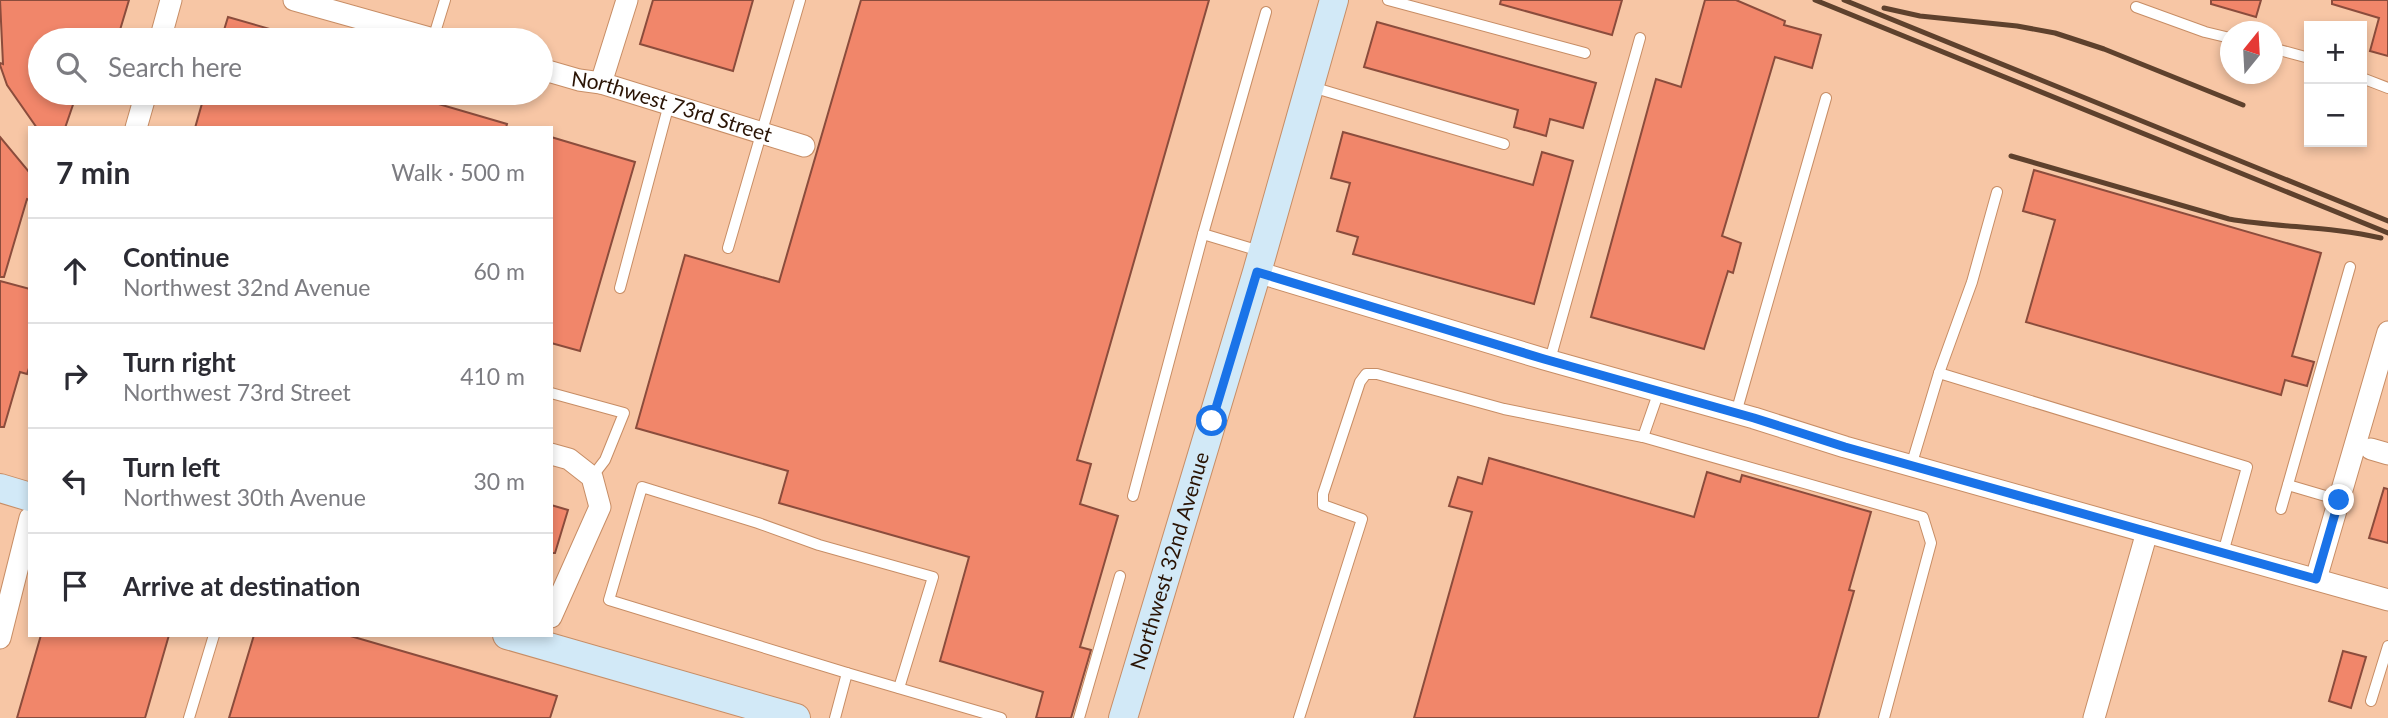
<!DOCTYPE html>
<html lang="en">
<head>
<meta charset="utf-8">
<style>
	body { margin:0; font-family:Lato,sans-serif; background:#f2f2f3; color:#2b2b33 }
	.controls { position:absolute; right:21px; top:21px; display:grid; overflow:hidden; border-radius:0px; box-shadow:0 4px 10px #0003 }
	.controls button { width:63px; height:63px; display:grid; place-items:center; padding:0; border:0; border-bottom:2px solid #e1e1e2; background:#fff; color:#2b2b33; font:35px sans-serif }
	.compass { position:absolute; left:2220px; top:21px; width:63px; height:63px; border-radius:50%; background:#fff; box-shadow:0 4px 10px #0003; rotate:18deg }
	.stop { position:absolute; width:21px; height:21px; margin:-16px; border:5px solid #1a73e8; border-radius:50%; background:#fff }
	.stop.end { background:#1a73e8; border-color:#fff; box-shadow:0 2px 7px #0008 }
	.list { margin:0; padding:0; list-style:none }
	h2 { display:flex; justify-content:space-between; align-items:center; height:91px; margin:0; padding:0 28px; font-size:30px }
	h2 small { font-size:23px; font-weight:400; color:#7c7c81 }
	.list li { display:grid; grid-template-columns:46px 1fr auto; gap:21px; align-items:center; box-sizing:border-box; height:105px; padding:0 28px; border-top:2px solid #e1e1e2 }
	.list b { display:block; font-size:26px; white-space:nowrap }
	.list p { margin:0; font-size:23px; white-space:nowrap; color:#7c7c81 }
	.list em { font-size:23px; font-style:normal; color:#7c7c81 }
	.icon { flex:none; width:38px; height:38px; fill:none; stroke:currentColor; stroke-width:2; stroke-linecap:round; stroke-linejoin:round }
	.map { position:relative; flex:none; width:2388px; height:718px; overflow:hidden }
	.search { position:absolute; background:#fff; box-shadow:0 4px 10px #0003; left:28px; top:28px; width:525px; height:77px; display:flex; align-items:center; gap:18px; box-sizing:border-box; padding:0 24px; border-radius:38px; color:#7c7c81; font-size:26px }
	.panel { position:absolute; background:#fff; box-shadow:0 4px 10px #0003; left:28px; top:126px; width:525px; height:511px; border-radius:0px }
	.map>svg:first-child { display:block }
	.building { fill:#f1866a; stroke:#8b4c3c; stroke-width:2 }
	.lines { fill:none; stroke-linecap:round; stroke-linejoin:round }
	.lane-casing { stroke:#c78d65; stroke-width:12 }
	.street-casing { stroke:#c78d65; stroke-width:23 }
	.secondary-casing { stroke:#c78d65; stroke-width:30 }
	.lane { stroke:#fff; stroke-width:10 }
	.street { stroke:#fff; stroke-width:21 }
	.secondary { stroke:#d2e9f7; stroke-width:28 }
	.rail { stroke:#5e412d; stroke-width:5 }
	.route { stroke:#1a73e8; stroke-width:9 }
	.labels { text-anchor:middle; stroke-width:5; stroke-linejoin:round; paint-order:stroke }
	.street-label { font-size:21px; fill:#2a1405; stroke:#fbd6bd }
</style>
</head>
<body>
<div class="map">
<svg width="2388" height="718" viewBox="0 0 2388 718">
	<rect width="100%" height="100%" fill="#f7c6a5"/>
	<g class="building">
		<path d="M0 0H129L117 40H40V93H77L65 128H37L7 85 0 65V63L3 64Z"/>
		<path d="M653 0H753L733 71 640 44Z"/>
		<path d="M861 0H1209L1077 460 1091 464 1080 504 1118 516 1080 647 1091 650 1071 718H1036L1043 692 940 661 969 557 779 503 788 471 636 428 685 255 779 282Z"/>
		<path d="M1501 0H1622L1612 35 1500 4Z"/>
		<path d="M1705 0H1736L1785 21 1784 25 1821 35 1812 68 1775 57 1722 236 1741 243 1733 273 1728 271 1704 349 1591 317 1656 79 1681 87Z"/>
		<path d="M2211 0H2261L2256 17 2211 4Z"/>
		<path d="M2332 0H2388V56L2370 51 2379 18 2332 4Z"/>
		<path d="M228 17 294 36 293 40H221Z"/>
		<path d="M1377 22 1596 83 1583 128 1550 119 1546 136 1514 127 1518 110 1364 67Z"/>
		<path d="M205 93H401L507 124 506 128H195Z"/>
		<path d="M1343 132 1533 185 1542 152 1573 161 1534 304 1353 254 1358 237 1337 231 1350 183 1331 178Z"/>
		<path d="M0 137 30 173V200L27 199 4 277H0Z"/>
		<path d="M551 137 635 162 580 351 551 343Z"/>
		<path d="M2034 170 2321 253 2292 356 2314 362 2307 386 2285 380 2281 395 2026 322 2055 220 2023 211Z"/>
		<path d="M0 281 30 289V365L27 374 20 372 4 427H0Z"/>
		<path d="M1489 458 1694 517 1707 472 1740 482 1742 475 1871 512 1849 590 1854 591 1818 718H1414L1472 512 1449 506 1458 477 1482 484Z"/>
		<path d="M2384 488 2388 489V543L2369 538Z"/>
		<path d="M551 505 568 510 555 553H551Z"/>
		<path d="M41 635H169L145 718H17Z"/>
		<path d="M254 635H347L557 696 550 718H229Z"/>
		<path d="M2343 651 2366 657 2351 708 2329 701Z"/>
	</g>
	<g class="lines">
		<g class="lane-casing">
			<g id="lane">
				<path d="M1388 0 1585 53"/>
				<path d="M2136 7 2205 32 2230 38"/>
				<path d="M433 39 445 0"/>
				<path d="M2272 48 2309 58"/>
				<path d="M2362 78 2388 88"/>
				<path d="M1312 87 1504 144"/>
				<path d="M728 248 800 0"/>
				<path d="M1263 252 1203 234 1266 12"/>
				<path d="M620 288 669 104"/>
				<path d="M1550 360 1640 38"/>
				<path d="M1939 373 1972 282 1997 192"/>
				<path d="M551 393 624 413 605 460 592 477"/>
				<path d="M1736 413 1826 98"/>
				<path d="M1643 437 1659 391"/>
				<path d="M1911 466 1939 373 2247 467 2223 553"/>
				<path d="M2288 485 2339 500"/>
				<path d="M1133 496 1203 234"/>
				<path d="M2281 509 2350 267"/>
				<path d="M847 673 609 600 642 487 758 523 819 545 933 577 899 688"/>
				<path d="M2371 701 2388 646"/>
				<path d="M189 718 214 635"/>
				<path d="M835 718 847 673 1001 718"/>
				<path d="M1079 718 1120 576"/>
				<path d="M1299 718 1362 519 1323 505V494L1360 382 1366 374H1377L1504 409 1643 437 1923 517 1931 543 1884 718"/>
			</g>
		</g>
		<g class="street-casing">
			<g id="street">
				<path d="M294 0 437 40"/>
				<path d="M160 40 171 0"/>
				<path id="s1" d="M541 69 579 80 601 83 804 146"/>
				<path d="M601 83 627 0"/>
				<path d="M136 128 146 93"/>
				<path d="M1257 272 1544 359 1754 418 1845 447 2388 600"/>
				<path d="M2371 449 2388 454"/>
				<path d="M551 454 569 459 592 477 600 507 551 617"/>
				<path d="M2316 579 2388 332"/>
				<path d="M0 638 30 518"/>
				<path d="M2094 718 2147 532"/>
			</g>
		</g>
		<g class="secondary-casing">
			<g id="secondary">
				<path d="M0 488 30 497"/>
				<path d="M507 635 796 718"/>
				<path id="s2" d="M1123 718 1257 272 1334 0"/>
			</g>
		</g>
		<use href="#lane" class="lane"/>
		<use href="#street" class="street"/>
		<use href="#secondary" class="secondary"/>
		<g class="rail">
			<path d="M1815 0 2388 233"/>
			<path d="M1844 0 2388 221"/>
			<path d="M1884 8 1920 16 2017 26 2055 33 2104 49 2243 105"/>
			<path d="M2011 156 2229 219C2280 228 2331 226 2381 238"/>
		</g>
	</g>
	<g class="lines">
		<path class="route" d="M1212 421 1257 272 1544 359 1754 418 1845 447 2316 579 2339 500"/>
	</g>
	<g class="labels">
		<g class="street-label">
			<text dy="7" stroke="none"><textPath href="#s1" startOffset="136">Northwest 73rd Street</textPath></text>
			<text dy="7" stroke="none"><textPath href="#s2" startOffset="164">Northwest 32nd Avenue</textPath></text>
		</g>
	</g>
</svg>
<div class="controls">
<button>+</button>
<button>−</button>
</div>
<svg class="compass" viewBox="-18 -18 36 36"><path d="M0-13l5 13h-10z" fill="#e53935"/><path d="M0 13l5-13h-10z" fill="#7c7c81"/></svg>
<div class="stop" style="left:1212px;top:421px"></div>
<div class="stop end" style="left:2339px;top:500px"></div>
<div class="search"><svg class="icon" aria-label="search" viewBox="0 0 24 24"><circle cx="10" cy="10" r="6"/><path d="M15 15l6 6"/></svg>Search here</div>
<section class="panel">
<h2>7 min<small>Walk · 500 m</small></h2>
<ul class="list">
<li><svg class="icon" aria-label="ahead" viewBox="0 0 24 24"><path d="M12 20V5M6 11l6-6 6 6"/></svg><div><b>Continue</b><p>Northwest 32nd Avenue</p></div><em>60 m</em></li>
<li><svg class="icon" aria-label="right" viewBox="0 0 24 24"><path d="M7 20v-9h11M14 6l5 5-5 5"/></svg><div><b>Turn right</b><p>Northwest 73rd Street</p></div><em>410 m</em></li>
<li><svg class="icon" aria-label="left" viewBox="0 0 24 24"><path d="M17 20v-9H6M10 6l-5 5 5 5"/></svg><div><b>Turn left</b><p>Northwest 30th Avenue</p></div><em>30 m</em></li>
<li><svg class="icon" aria-label="arrive" viewBox="0 0 24 24"><path d="M6 21V4h12l-3 4 3 4H6"/></svg><div><b>Arrive at destination</b></div></li>
</ul>
</section>
</div>
</body>
</html>
